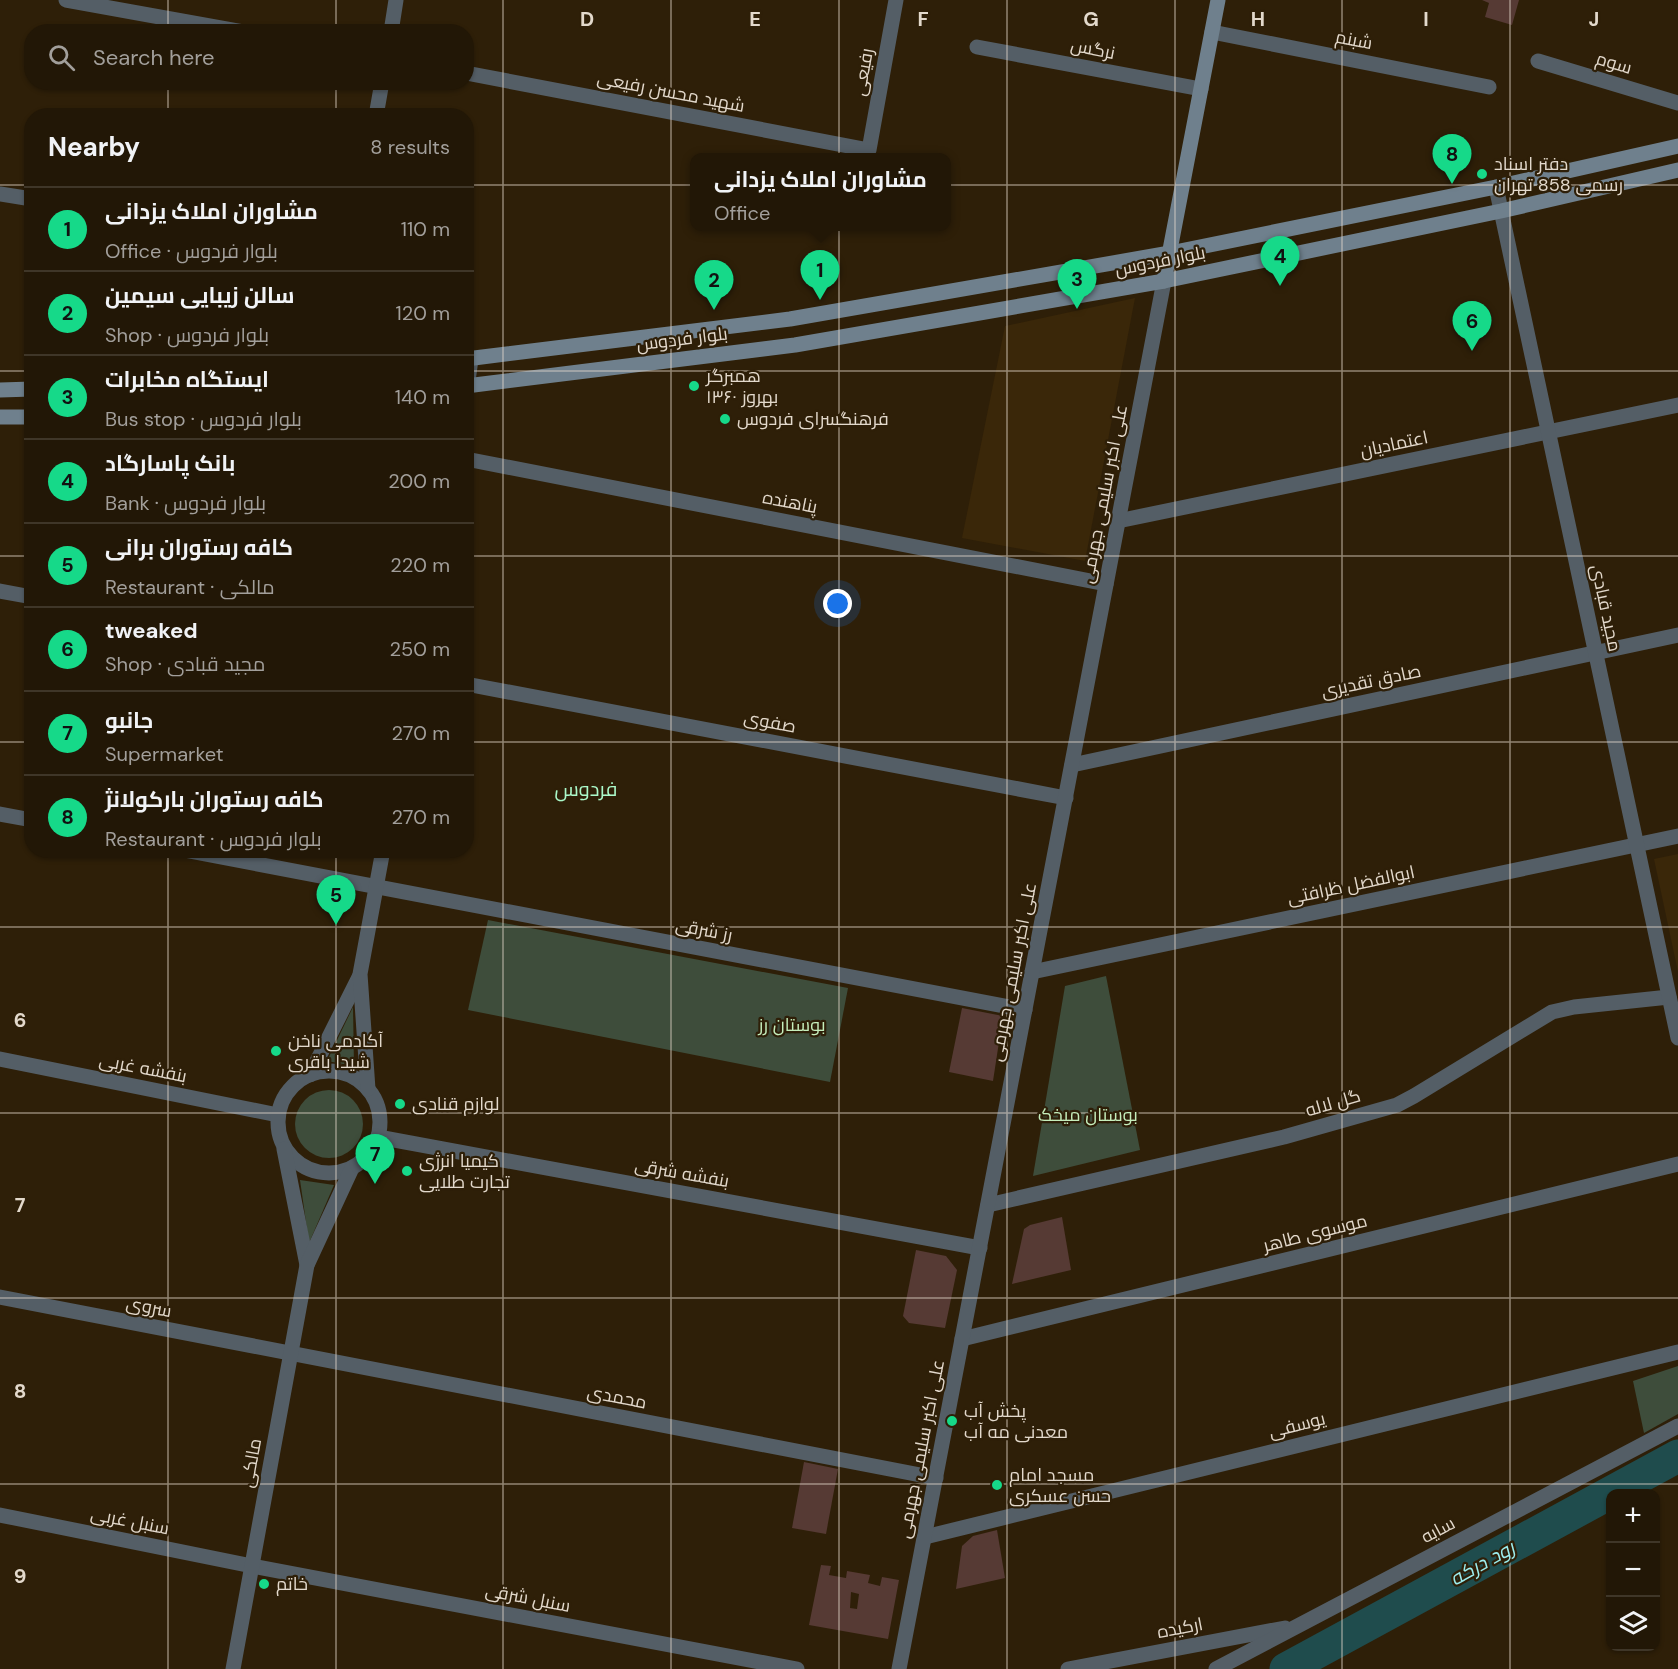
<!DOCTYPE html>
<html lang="en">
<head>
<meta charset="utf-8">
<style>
	body { margin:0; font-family:"DM Sans",Cairo,sans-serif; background:#2a2010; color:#f1f3f6 }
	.controls { position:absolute; right:18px; bottom:18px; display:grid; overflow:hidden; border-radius:12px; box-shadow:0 2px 4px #0004 }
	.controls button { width:54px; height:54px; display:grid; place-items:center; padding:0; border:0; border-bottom:2px solid #3f3628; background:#221706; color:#f1f3f6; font:30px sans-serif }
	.you { position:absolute; left:838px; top:604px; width:21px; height:21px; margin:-15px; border:4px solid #fff; border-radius:50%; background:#1a73e8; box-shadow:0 0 0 9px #1a73e833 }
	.badge { display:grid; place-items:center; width:39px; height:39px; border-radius:50%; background:#16d989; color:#111; font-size:20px; font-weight:700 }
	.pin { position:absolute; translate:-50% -50px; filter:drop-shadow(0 2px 3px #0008) }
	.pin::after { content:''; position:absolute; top:32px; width:21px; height:18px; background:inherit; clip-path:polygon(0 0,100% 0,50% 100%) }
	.popup { position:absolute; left:690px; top:153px; width:261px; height:78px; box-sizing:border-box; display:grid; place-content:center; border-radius:12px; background:#221706; filter:drop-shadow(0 2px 4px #0005); font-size:20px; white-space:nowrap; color:#a29f9b }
	.popup b { font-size:22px; color:#f1f3f6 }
	.popup::after { content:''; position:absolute; left:50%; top:100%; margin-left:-12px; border:12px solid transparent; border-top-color:#221706 }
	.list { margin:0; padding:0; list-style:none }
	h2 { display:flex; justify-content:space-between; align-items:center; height:78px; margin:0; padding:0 24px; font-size:26px }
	h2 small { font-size:20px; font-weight:400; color:#a29f9b }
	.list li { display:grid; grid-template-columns:39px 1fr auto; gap:18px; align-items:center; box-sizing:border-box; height:84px; padding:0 24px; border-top:2px solid #3f3628 }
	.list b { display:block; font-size:22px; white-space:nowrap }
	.list p { margin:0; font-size:20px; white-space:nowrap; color:#a29f9b }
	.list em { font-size:20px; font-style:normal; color:#a29f9b }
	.icon { flex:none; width:33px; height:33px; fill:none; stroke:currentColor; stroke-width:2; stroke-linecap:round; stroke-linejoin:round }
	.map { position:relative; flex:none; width:1678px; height:1669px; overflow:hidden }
	.search { position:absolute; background:#221706; box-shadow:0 2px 4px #0004; left:24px; top:24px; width:450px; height:66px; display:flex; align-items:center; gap:15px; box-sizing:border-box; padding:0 21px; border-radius:24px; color:#a29f9b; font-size:22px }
	.panel { position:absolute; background:#221706; box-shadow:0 2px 4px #0004; left:24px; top:108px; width:450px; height:750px; border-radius:24px }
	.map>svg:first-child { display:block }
	.built { fill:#3a2709 }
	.green { fill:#3e4d3b }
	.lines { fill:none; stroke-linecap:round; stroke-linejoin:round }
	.river { stroke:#1f4c4d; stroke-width:33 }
	.building { fill:#563a34; fill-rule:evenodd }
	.minor { stroke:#545e66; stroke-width:15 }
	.tertiary { stroke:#545e66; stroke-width:15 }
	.secondary { stroke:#6f808d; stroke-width:15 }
	.grid { fill:none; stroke:#e3d9cc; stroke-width:1.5; stroke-opacity:0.55 }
	.poi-dot { fill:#16d989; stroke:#2e1f08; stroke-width:2 }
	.labels { text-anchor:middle; stroke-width:4.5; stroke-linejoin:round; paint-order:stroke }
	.street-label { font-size:18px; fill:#e3d9cc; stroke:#2e1f08 }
	.poi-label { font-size:18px; fill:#e3d9cc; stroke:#2e1f08; text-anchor:start }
	.park-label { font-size:18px; fill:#c5eebc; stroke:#2e1f08 }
	.neighbourhood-label { font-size:20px; fill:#abf9ca; stroke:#2e1f08 }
	.water-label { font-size:20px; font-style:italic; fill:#9cedee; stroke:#2e1f08 }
	.grid-label { font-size:20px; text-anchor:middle; font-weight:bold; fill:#e3d9cc; stroke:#2e1f08; stroke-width:4.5; stroke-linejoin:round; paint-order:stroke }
</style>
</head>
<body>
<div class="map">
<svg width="1678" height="1669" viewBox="0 0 1678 1669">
	<rect width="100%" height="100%" fill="#2e1f08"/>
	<g class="built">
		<path d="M1135 298 1085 561 962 538 1005 326Z"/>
		<path d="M1678 854V972L1654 859Z"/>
	</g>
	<g class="green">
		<path d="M488 920 848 988 830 1082 468 1010Z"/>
		<path d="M1106 976 1140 1150 1033 1176 1065 986Z"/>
		<path d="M353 1007 354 1066 327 1061Z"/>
		<circle cx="329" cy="1124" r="34"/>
		<path d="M300 1180 334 1185 309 1243Z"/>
		<path d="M1678 1366V1414L1644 1433 1633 1381Z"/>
	</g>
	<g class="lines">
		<path class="river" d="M1286 1669 1678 1456"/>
	</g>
	<g class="building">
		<path d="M1482 0H1519L1512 25 1485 17 1489 3Z"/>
		<path d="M962 1008 1003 1016 993 1081 949 1072Z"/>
		<path d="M1062 1217 1071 1270 1012 1284 1024 1229 1030 1225Z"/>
		<path d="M916 1250 946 1256 957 1270 945 1328 909 1323 903 1316Z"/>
		<path d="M804 1462 838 1469 826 1534 792 1528Z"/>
		<path d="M997 1530 1005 1578 956 1589 962 1546 973 1536Z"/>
		<path d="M821 1565 831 1566 829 1575 846 1578 847 1571 870 1575 868 1583 880 1586 882 1577 899 1580 888 1639 809 1625ZM851 1592 859 1594 857 1609 850 1608Z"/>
	</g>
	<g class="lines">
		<g class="minor">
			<path d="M66 0 243 32"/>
			<path d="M1212 32 1489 87"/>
			<path d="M977 47 1201 89"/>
			<path d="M1538 61 1678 103"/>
			<path d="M466 73 869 150 896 0"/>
			<path d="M0 194 32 199"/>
			<path d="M466 459 1106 584"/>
			<path d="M1118 521 1678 405"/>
			<path d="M0 591 32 597"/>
			<path d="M466 684 1066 798"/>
			<path d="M1072 765 1678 635"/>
			<path d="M0 814 32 820"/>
			<path d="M184 850 1025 1010"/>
			<path d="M1032 972 1678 836"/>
			<path d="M0 1059 278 1115"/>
			<path d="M378 1137 980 1248"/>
			<path d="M988 1205 1284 1137 1397 1105 1414 1096 1552 1012 1574 1007 1669 997"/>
			<path d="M0 1297 936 1478"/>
			<path d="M962 1339 1678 1164"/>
			<path d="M0 1515 252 1566 797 1669"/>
			<path d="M925 1537 1678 1352"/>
			<path d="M1068 1669 1285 1628"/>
			<path d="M1216 1669 1678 1426"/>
		</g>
		<g class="tertiary">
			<path d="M391 32 396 0"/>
			<path d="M376 116 382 82"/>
			<path d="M1496 187 1678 1038"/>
			<path d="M466 396 471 359"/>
			<circle cx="329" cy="1122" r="51"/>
			<path d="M310 1075 359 977"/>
			<path d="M368 1089 360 974 383 850"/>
			<path d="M284 1149 307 1265"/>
			<path d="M233 1669 307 1265 352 1168"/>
			<path d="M899 1669 1164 281"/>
		</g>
		<g class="secondary">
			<path d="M1164 281 1218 0"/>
			<path d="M466 359 790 319 1170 253 1496 187 1678 146"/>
			<path d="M466 386 795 345 1164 281 1501 211 1678 170"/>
			<path d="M0 390 32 389"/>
			<path d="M0 417H32"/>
		</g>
	</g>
	<path class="grid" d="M168 0V32M336 0V32M503 0V1669M671 0V1669M839 0V1669M1007 0V1669M1175 0V1669M1342 0V1669M1510 0V1669M168 82V116M336 82V116M0 185H32M466 185H1678M0 371H32M466 371H1678M0 556H32M466 556H1678M0 742H32M466 742H1678M168 850V1669M336 850V1669M0 927H1678M0 1113H1678M0 1298H1678M0 1484H1678"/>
	<g class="poi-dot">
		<circle cx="1482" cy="174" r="6"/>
		<circle cx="694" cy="386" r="6"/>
		<circle cx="725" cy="419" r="6"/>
		<circle cx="276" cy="1051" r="6"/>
		<circle cx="400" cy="1104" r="6"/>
		<circle cx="407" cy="1171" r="6"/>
		<circle cx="952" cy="1421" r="6"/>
		<circle cx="997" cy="1485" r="6"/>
		<circle cx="264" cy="1584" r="6"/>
	</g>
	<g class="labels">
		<g class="street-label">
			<text transform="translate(1354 40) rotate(11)" y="6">شبنم</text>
			<text transform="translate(1093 49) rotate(11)" y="6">نرگس</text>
			<text transform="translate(1614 63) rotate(17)" y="6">سوم</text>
			<text transform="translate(863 72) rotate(-80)" y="6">رفیعی</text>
			<text transform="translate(671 92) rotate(11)" y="6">شهید محسن رفیعی</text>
			<text transform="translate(1160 261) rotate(-11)" y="6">بلوار فردوس</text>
			<text transform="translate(682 339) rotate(-7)" y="6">بلوار فردوس</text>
			<text transform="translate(1394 444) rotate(-12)" y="6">اعتمادیان</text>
			<text transform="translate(1104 494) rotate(-79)" y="6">علی اکبر سلیمی جهرمی</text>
			<text transform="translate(790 502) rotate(11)" y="6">پناهنده</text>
			<text transform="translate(1606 608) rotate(78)" y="6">مجید قبادی</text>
			<text transform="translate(1371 681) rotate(-12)" y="6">صادق تقدیری</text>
			<text transform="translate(770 722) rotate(11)" y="6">صفوی</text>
			<text transform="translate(1351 885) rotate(-12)" y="6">ابوالفضل ظرافتی</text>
			<text transform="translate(704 930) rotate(11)" y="6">رز شرقی</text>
			<text transform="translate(1013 972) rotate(-79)" y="6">علی اکبر سلیمی جهرمی</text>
			<text transform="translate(143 1068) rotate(11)" y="6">بنفشه غربی</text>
			<text transform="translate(1333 1103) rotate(-16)" y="6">گل لاله</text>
			<text transform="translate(682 1173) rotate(10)" y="6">بنفشه شرقی</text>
			<text transform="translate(1315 1233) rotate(-14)" y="6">موسوی طاهر</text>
			<text transform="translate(149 1307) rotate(11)" y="6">سروی</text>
			<text transform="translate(617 1397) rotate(11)" y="6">محمدی</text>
			<text transform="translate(1297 1425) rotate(-14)" y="6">یوسفی</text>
			<text transform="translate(921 1449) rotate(-79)" y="6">علی اکبر سلیمی جهرمی</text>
			<text transform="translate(251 1463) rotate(-80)" y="6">مالکی</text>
			<text transform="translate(130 1521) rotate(11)" y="6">سنبل غربی</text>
			<text transform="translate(1438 1530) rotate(-28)" y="6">سایه</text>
			<text transform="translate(528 1598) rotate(11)" y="6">سنبل شرقی</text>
			<text transform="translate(1180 1628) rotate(-11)" y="6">ارکیده</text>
		</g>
		<g class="poi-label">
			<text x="1494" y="170">دفتر اسناد<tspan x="1494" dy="21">رسمی 858 تهران</tspan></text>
			<text x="706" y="382">همبرگر<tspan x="706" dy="21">بهروز ۱۳۶۰</tspan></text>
			<text x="737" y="425">فرهنگسرای فردوس</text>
			<text x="288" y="1047">آکادمی ناخن<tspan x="288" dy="21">شیدا باقری</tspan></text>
			<text x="412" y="1110">لوازم قنادی</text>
			<text x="419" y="1167">کیمیا انرژی<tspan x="419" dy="21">تجارت طلایی</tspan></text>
			<text x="964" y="1417">پخش آب<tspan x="964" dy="21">معدنی مه آب</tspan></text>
			<text x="1009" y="1481">مسجد امام<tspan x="1009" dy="21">حسن عسکری</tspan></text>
			<text x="276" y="1590">خاتم</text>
		</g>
		<g class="park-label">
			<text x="792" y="1031">بوستان رز</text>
			<text x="1088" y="1121">بوستان میخک</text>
		</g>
		<g class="neighbourhood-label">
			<text x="586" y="796">فردوس</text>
		</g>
		<g class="water-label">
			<text transform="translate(1482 1563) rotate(-29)" y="7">رود درکه</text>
		</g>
	</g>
	<g class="grid-label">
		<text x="587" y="26">D</text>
		<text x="755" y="26">E</text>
		<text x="923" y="26">F</text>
		<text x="1091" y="26">G</text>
		<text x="1258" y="26">H</text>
		<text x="1426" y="26">I</text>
		<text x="1594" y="26">J</text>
		<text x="20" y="1027">6</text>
		<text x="20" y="1212">7</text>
		<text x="20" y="1398">8</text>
		<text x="20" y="1583">9</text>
	</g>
</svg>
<div class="controls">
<button>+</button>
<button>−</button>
<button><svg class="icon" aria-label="layers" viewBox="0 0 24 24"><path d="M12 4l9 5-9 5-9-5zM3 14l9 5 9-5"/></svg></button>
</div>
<div class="you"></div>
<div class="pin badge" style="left:820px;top:300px">1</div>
<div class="popup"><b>مشاوران املاک یزدانی</b>Office</div>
<div class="pin badge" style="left:714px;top:310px">2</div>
<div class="pin badge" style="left:1077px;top:309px">3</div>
<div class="pin badge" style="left:1280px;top:286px">4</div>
<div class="pin badge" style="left:336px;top:925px">5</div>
<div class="pin badge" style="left:1472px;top:351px">6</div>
<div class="pin badge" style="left:375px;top:1184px">7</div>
<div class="pin badge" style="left:1452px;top:184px">8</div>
<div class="search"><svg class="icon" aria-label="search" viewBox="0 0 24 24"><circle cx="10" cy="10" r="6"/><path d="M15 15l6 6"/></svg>Search here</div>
<section class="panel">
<h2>Nearby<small>8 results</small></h2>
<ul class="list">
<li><span class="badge">1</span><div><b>مشاوران املاک یزدانی</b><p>Office · بلوار فردوس</p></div><em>110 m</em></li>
<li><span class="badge">2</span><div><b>سالن زیبایی سیمین</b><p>Shop · بلوار فردوس</p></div><em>120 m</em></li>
<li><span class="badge">3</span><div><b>ایستگاه مخابرات</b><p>Bus stop · بلوار فردوس</p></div><em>140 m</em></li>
<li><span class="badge">4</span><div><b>بانک پاسارگاد</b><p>Bank · بلوار فردوس</p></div><em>200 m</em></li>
<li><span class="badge">5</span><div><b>كافه رستوران برانى</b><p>Restaurant · مالکی</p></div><em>220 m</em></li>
<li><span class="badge">6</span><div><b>tweaked</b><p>Shop · مجید قبادی</p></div><em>250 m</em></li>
<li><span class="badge">7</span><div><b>جانبو</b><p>Supermarket</p></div><em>270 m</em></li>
<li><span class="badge">8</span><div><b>کافه رستوران بارکولانژ</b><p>Restaurant · بلوار فردوس</p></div><em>270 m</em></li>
</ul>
</section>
</div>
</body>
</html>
